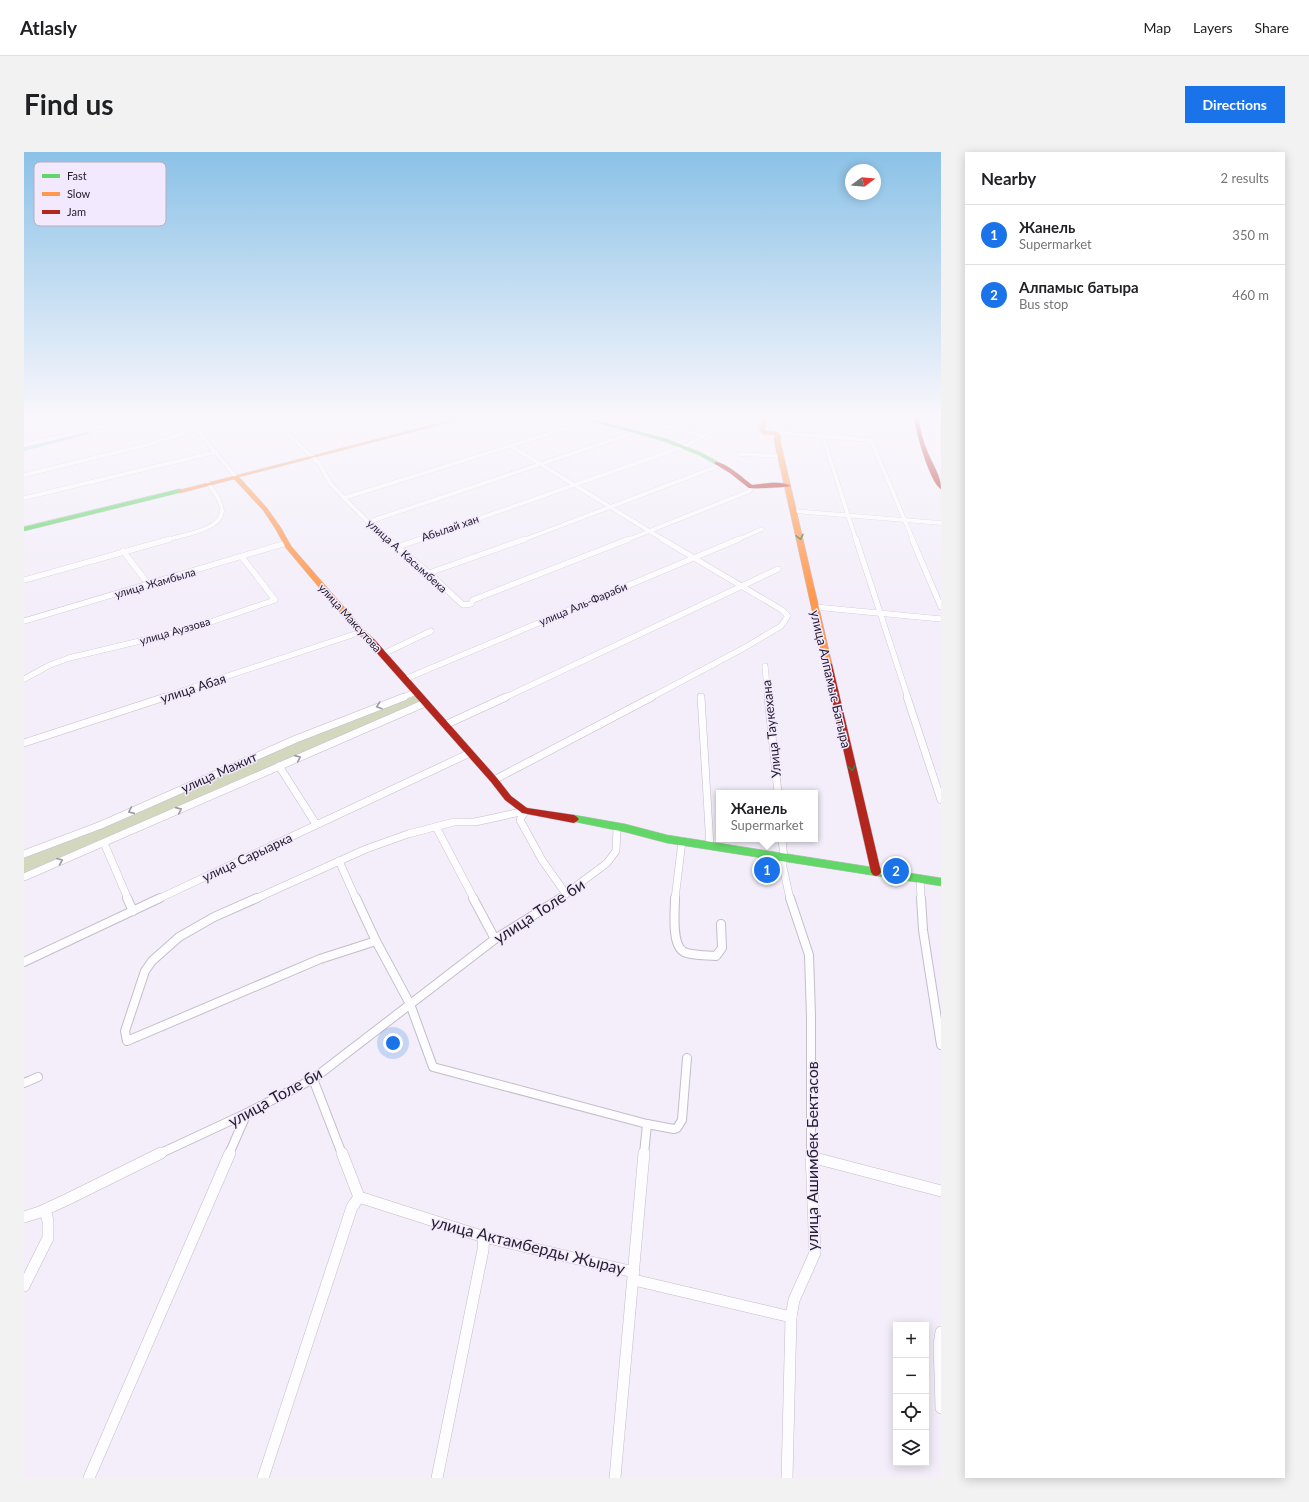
<!DOCTYPE html>
<html lang="en">
<head>
<meta charset="utf-8">
<style>
	body { margin:0; font-family:Lato,sans-serif; background:#f2f2f2; color:#202124 }
	.controls { position:absolute; right:12px; bottom:12px; display:grid; overflow:hidden; border-radius:0px; box-shadow:0 2px 10px #0003 }
	.controls button { width:36px; height:36px; display:grid; place-items:center; padding:0; border:0; border-bottom:1px solid #e0e0e0; background:#fff; color:#202124; font:20px sans-serif }
	.compass { position:absolute; left:821px; top:12px; width:36px; height:36px; border-radius:50%; background:#fff; box-shadow:0 2px 10px #0003; rotate:74deg }
	.you { position:absolute; left:369px; top:891px; width:14px; height:14px; margin:-10px; border:3px solid #fff; border-radius:50%; background:#1a73e8; box-shadow:0 0 0 6px #1a73e833 }
	.badge { display:grid; place-items:center; width:26px; height:26px; border-radius:50%; background:#1a73e8; color:#fff; font-size:13px; font-weight:700 }
	.pin { position:absolute; translate:-50% -50%; border:2px solid #fff; box-shadow:0 1px 4px #0006 }
	.popup { position:absolute; left:692px; top:638px; width:102px; height:52px; box-sizing:border-box; display:grid; place-content:center; border-radius:0px; background:#fff; filter:drop-shadow(0 1px 3px #0005); font-size:13px; white-space:nowrap; color:#757577 }
	.popup b { font-size:15px; color:#202124 }
	.popup::after { content:''; position:absolute; left:50%; top:100%; margin-left:-8px; border:8px solid transparent; border-top-color:#fff }
	.list { margin:0; padding:0; list-style:none }
	h2 { display:flex; justify-content:space-between; align-items:center; height:52px; margin:0; padding:0 16px; font-size:17px }
	h2 small { font-size:13px; font-weight:400; color:#757577 }
	.list li { display:grid; grid-template-columns:26px 1fr auto; gap:12px; align-items:center; box-sizing:border-box; height:60px; padding:0 16px; border-top:1px solid #e0e0e0 }
	.list b { display:block; font-size:15px; white-space:nowrap }
	.list p { margin:0; font-size:13px; white-space:nowrap; color:#757577 }
	.list em { font-size:13px; font-style:normal; color:#757577 }
	.icon { flex:none; width:22px; height:22px; fill:none; stroke:currentColor; stroke-width:2; stroke-linecap:round; stroke-linejoin:round }
	.map { position:relative; flex:none; width:917px; height:1326px; overflow:hidden; border-radius:0px }
	header { display:flex; align-items:center; gap:24px; box-sizing:border-box; height:56px; padding:0 20px; background:#fff; border-bottom:1px solid #e0e0e0 }
	header strong { font-size:19px }
	nav { display:flex; gap:22px; margin-inline-start:auto; font-size:14px }
	.intro { display:flex; align-items:center; justify-content:space-between; box-sizing:border-box; height:96px; padding:0 24px }
	h1 { margin:0; font-size:28px }
	.button { padding:10px 18px; border-radius:0px; background:#1a73e8; color:#fff; font-size:14px; font-weight:700 }
	main { display:flex; gap:24px; padding:0 24px }
	aside { flex:1; background:#fff; border-radius:0px; box-shadow:0 2px 10px #0003 }
	.map>svg:first-child { display:block }
	.green { fill:#d3d7be }
	.lines { fill:none; stroke-linecap:round; stroke-linejoin:round }
	.river { fill:#a1d8e5; fill-rule:evenodd }
	.street-far4-casing { stroke:#c3bec9; stroke-width:4.5 }
	.street-far3-casing { stroke:#c3bec9; stroke-width:6 }
	.street-far2-casing { stroke:#c3bec9; stroke-width:8 }
	.street-far1-casing { stroke:#c3bec9; stroke-width:10 }
	.street-casing { stroke:#c3bec9; stroke-width:12 }
	.fast-casing { stroke:#c3bec9; stroke-width:1 }
	.slow-casing { stroke:#c3bec9; stroke-width:1 }
	.jam-casing { stroke:#c3bec9; stroke-width:1 }
	.street-far4 { stroke:#fdfcfe; stroke-width:4 }
	.street-far3 { stroke:#fdfcfe; stroke-width:5.5 }
	.street-far2 { stroke:#fdfcfe; stroke-width:7 }
	.street-far1 { stroke:#fdfcfe; stroke-width:8 }
	.street { stroke:#fdfcfe; stroke-width:11 }
	.fast { fill:#63d668; fill-rule:evenodd }
	.slow { fill:#ff974d; fill-rule:evenodd }
	.jam { fill:#b3261e; fill-rule:evenodd }
	.oneway { stroke:#447b4a }
	.oneway2 { stroke:#9c99a0 }
	.labels { text-anchor:middle; stroke-width:3; stroke-linejoin:round; paint-order:stroke }
	.far-street-label { font-size:11px; fill:#26202c; stroke:#f3e9fe }
	.street-label { font-size:13px; fill:#26202c; stroke:#f3e9fe }
	.near-street-label { font-size:16px; fill:#26202c; stroke:#f3e9fe }
	.key { fill:#f3e9fe; stroke:#b6adbf; stroke-width:1 }
	.key-label { font-size:11px; fill:#26202c }
</style>
</head>
<body>
<header>
<strong>Atlasly</strong>
<nav><a>Map</a><a>Layers</a><a>Share</a></nav>
</header>
<div class="intro"><h1>Find us</h1><a class="button">Directions</a></div>
<main>
<div class="map">
<svg width="917" height="1326" viewBox="0 0 917 1326">
	<rect width="100%" height="100%" fill="#f3eef9"/>
	<path class="green" d="M396 542 402 550 0 724V701L76 672 352 555Z"/>
	<g class="lines">
		<g class="river">
			<path d="M115 263H124L85 275 81 273Z"/>
			<path d="M62 278H65V282L0 299V295Z"/>
		</g>
		<g class="street-far4-casing">
			<g id="street-far4">
				<path d="M164 263 172 277 212 325"/>
				<path d="M343 263 365 285"/>
				<path d="M598 263 679 284"/>
				<path d="M665 263 695 270"/>
				<path d="M251 270 295 311 306 331 320 346 344 370 365 388"/>
				<path d="M175 281 199 273 206 264"/>
				<path d="M752 281 847 288 889 388"/>
				<path d="M799 285 832 388"/>
				<path d="M0 293 88 272 108 263"/>
				<path d="M487 294 640 388"/>
				<path d="M716 302 758 304"/>
				<path d="M0 323 127 292 172 277"/>
				<path d="M0 346 192 300"/>
				<path d="M320 346 569 268"/>
				<path d="M770 359 917 371"/>
				<path d="M344 370 612 280"/>
				<path d="M143 388C157 383 198 378 198 359 198 349 189 339 184 331"/>
				<path d="M394 388 661 294 692 277"/>
				<path d="M499 388 697 313"/>
				<path d="M603 388 726 339 727 335"/>
				<path d="M713 388 738 377"/>
			</g>
		</g>
		<g class="street-far3-casing">
			<g id="street-far3">
				<path d="M364 387 405 421 439 453 447 452 449 448 605 387"/>
				<path d="M832 387 884 546"/>
				<path d="M888 387 917 455"/>
				<path d="M373 395 397 387"/>
				<path d="M99 399 125 433"/>
				<path d="M405 421 501 387"/>
				<path d="M0 428 146 387"/>
				<path d="M791 455 917 467"/>
				<path d="M0 469 262 391"/>
				<path d="M359 502 407 479"/>
				<path d="M741 514 744 546"/>
				<path d="M0 527 26 513 45 506 166 477 251 448 218 405"/>
				<path d="M381 527 715 387"/>
				<path d="M137 546 337 480"/>
				<path d="M377 546 392 540"/>
				<path d="M480 546 754 417"/>
				<path d="M626 546 720 496 757 474 764 464 758 458 638 387"/>
			</g>
		</g>
		<g class="street-far2-casing">
			<g id="street-far2">
				<path d="M677 545 686 694"/>
				<path d="M744 545 754 641"/>
				<path d="M883 545 917 648"/>
				<path d="M421 573 482 545"/>
				<path d="M0 591 141 545"/>
				<path d="M255 614 292 672"/>
				<path d="M470 628 628 545"/>
				<path d="M501 659 496 668 518 708 542 742"/>
				<path d="M412 675 450 747"/>
				<path d="M758 687 760 706"/>
				<path d="M80 691 104 747"/>
				<path d="M0 702 77 673 272 587 380 545"/>
				<path d="M759 706V715L766 747"/>
				<path d="M315 709 332 747"/>
				<path d="M0 725 401 551"/>
				<path d="M896 727 897 747"/>
				<path d="M134 747 446 601"/>
				<path d="M231 747 342 697 384 682 430 670H451L501 659"/>
				<path d="M535 747 583 711 592 699 593 675"/>
				<path d="M651 747 658 689"/>
			</g>
		</g>
		<g class="street-far1-casing">
			<g id="street-far1">
				<path d="M103 746 109 759"/>
				<path d="M233 746 190 765 155 785 128 809 121 819 101 879 103 889 296 807 352 789"/>
				<path d="M332 746 352 789 386 852 409 915 623 972 650 977 653 976 658 968 663 906"/>
				<path d="M449 746 471 787"/>
				<path d="M651 746C651 759 647 793 660 800 670 804 682 803 692 804L698 796 697 772"/>
				<path d="M766 746 785 803 787 864V1002"/>
				<path d="M897 746 899 778 917 893"/>
				<path d="M0 810 136 746"/>
				<path d="M289 927 318 1002"/>
				<path d="M0 931 14 925"/>
				<path d="M135 1002 223 961 289 927 471 787 537 746"/>
				<path d="M205 1002 223 961"/>
				<path d="M620 1002 623 972"/>
			</g>
		</g>
		<g class="street-casing">
			<g id="street">
				<path d="M318 1001 335 1045 460 1085 610 1120"/>
				<path d="M787 1005 917 1039"/>
				<path d="M0 1065 16 1060 44 1047 137 1001"/>
				<path d="M610 1128 767 1165"/>
				<path d="M0 1134 24 1086V1069L21 1058"/>
				<path d="M917 1180 915 1192 917 1256"/>
				<path d="M65 1326 206 1001"/>
				<path d="M239 1326 328 1055 335 1045"/>
				<path d="M413 1326 459 1098 460 1085"/>
				<path d="M591 1326 620 1001"/>
				<path d="M763 1326 767 1165 770 1148 791 1101 787 1001"/>
			</g>
		</g>
		<g class="fast-casing">
			<g id="fast">
				<path d="M547 263H553L643 287 678 301 696 311 691 312 675 303 639 289Z"/>
				<path d="M156 337 158 338V340L0 379V375Z"/>
				<path d="M550 663 601 672 643 683 917 726V734L643 691 601 680 547 669 545 667 547 665Z"/>
			</g>
		</g>
		<g class="slow-casing">
			<g id="slow">
				<path d="M447 263H453L215 325 243 356 257 376 267 394 340 478 350 487V491H344L334 482 262 396 251 376 239 358 210 327 156 341 153 339Z"/>
				<path d="M740 263H744L740 278 742 279 754 280 757 284 756 288 808 512 804 514 800 512 750 288 751 284 750 283 739 282 735 278Z"/>
			</g>
		</g>
		<g class="jam-casing">
			<g id="jam">
				<path d="M895 263H900L895 267C896 278 899 290 904 301 909 313 917 324 917 337 906 331 892 280 890 266Z"/>
				<path d="M691 310C702 310 720 327 728 333 739 332 757 328 767 334 765 335 730 337 725 336L706 321 691 312Z"/>
				<path d="M344 487H350L473 626 487 644 503 656 550 663 553 665 555 667 553 669 550 671 498 661 481 648 467 630 344 491Z"/>
				<path d="M801 510H804L808 512 857 720 855 723 852 724 849 723 847 720 800 512Z"/>
			</g>
		</g>
		<use href="#street-far4" class="street-far4"/>
		<use href="#street-far3" class="street-far3"/>
		<use href="#street-far2" class="street-far2"/>
		<use href="#street-far1" class="street-far1"/>
		<use href="#street" class="street"/>
		<use href="#fast" class="fast"/>
		<use href="#slow" class="slow"/>
		<use href="#jam" class="jam"/>
	</g>
	<defs><path id="oneway-chevron" d="M-2-3.5L2.5 0L-2 3.5" fill="none" stroke-width="1.6" stroke-linecap="round" stroke-linejoin="round"/></defs>
	<g class="oneway">
		<use href="#oneway-chevron" transform="translate(776 385) rotate(78)"/>
		<use href="#oneway-chevron" transform="translate(828 616) rotate(77)"/>
	</g>
	<g class="oneway2">
		<use href="#oneway-chevron" transform="translate(355 554) rotate(161)"/>
		<use href="#oneway-chevron" transform="translate(274 606) rotate(-24)"/>
		<use href="#oneway-chevron" transform="translate(155 658) rotate(-24)"/>
		<use href="#oneway-chevron" transform="translate(107 659) rotate(156)"/>
		<use href="#oneway-chevron" transform="translate(36 709) rotate(-23)"/>
	</g>
	<linearGradient id="sky" x2="0" y2="1"><stop stop-color="#8bc2e7"/><stop offset="0.59" stop-color="#faf7fc"/><stop offset="1" stop-color="#faf7fc" stop-opacity="0"/></linearGradient>
	<rect width="917" height="448" fill="url(#sky)"/>
	<g class="labels">
		<g class="far-street-label">
			<text transform="translate(426 376) rotate(-19)" y="4">Абылай хан</text>
			<text transform="translate(383 404) rotate(42)" y="4">улица А. Касымбека</text>
			<text transform="translate(131 431) rotate(-16)" y="4">улица Жамбыла</text>
			<text transform="translate(559 452) rotate(-23)" y="4">улица Аль-Фараби</text>
			<text transform="translate(326 466) rotate(48)" y="4">улица Максутова</text>
			<text transform="translate(151 479) rotate(-16)" y="4">улица Ауэзова</text>
		</g>
		<g class="street-label">
			<text transform="translate(807 527) rotate(77)" y="5">улица Алпамыс Батыра</text>
			<text transform="translate(169 536) rotate(-18)" y="5">улица Абая</text>
			<text transform="translate(747 577) rotate(-96)" y="5">Улица Таукехана</text>
			<text transform="translate(195 620) rotate(-24)" y="5">улица Мажит</text>
			<text transform="translate(223 705) rotate(-25)" y="5">улица Сарыарка</text>
		</g>
		<g class="near-street-label">
			<text transform="translate(515 759) rotate(-33)" y="6">улица Толе би</text>
			<text transform="translate(251 945) rotate(-29)" y="6">улица Толе би</text>
			<text transform="translate(788 1004) rotate(-90)" y="6">улица Ашимбек Бектасов</text>
			<text transform="translate(504 1093) rotate(14)" y="6">улица Актамберды Жырау</text>
		</g>
	</g>
	<rect x="10" y="10" width="132" height="64" rx="6" class="key"/>
	<rect x="18" y="22" width="18" height="4" fill="#63d668"/>
	<rect x="18" y="40" width="18" height="4" fill="#ff974d"/>
	<rect x="18" y="58" width="18" height="4" fill="#b3261e"/>
	<g class="key-label">
		<text x="43" y="28">Fast</text>
		<text x="43" y="46">Slow</text>
		<text x="43" y="64">Jam</text>
	</g>
</svg>
<div class="controls">
<button>+</button>
<button>−</button>
<button><svg class="icon" aria-label="locate" viewBox="0 0 24 24"><circle cx="12" cy="12" r="6"/><path d="M12 2v4M12 18v4M2 12h4M18 12h4"/></svg></button>
<button><svg class="icon" aria-label="layers" viewBox="0 0 24 24"><path d="M12 4l9 5-9 5-9-5zM3 14l9 5 9-5"/></svg></button>
</div>
<svg class="compass" viewBox="-18 -18 36 36"><path d="M0-13l5 13h-10z" fill="#e53935"/><path d="M0 13l5-13h-10z" fill="#757577"/></svg>
<div class="you"></div>
<div class="pin badge" style="left:743px;top:718px">1</div>
<div class="popup"><b>Жанель</b>Supermarket</div>
<div class="pin badge" style="left:872px;top:719px">2</div>
</div>
<aside>
<h2>Nearby<small>2 results</small></h2>
<ul class="list">
<li><span class="badge">1</span><div><b>Жанель</b><p>Supermarket</p></div><em>350 m</em></li>
<li><span class="badge">2</span><div><b>Алпамыс батыра</b><p>Bus stop</p></div><em>460 m</em></li>
</ul>
</aside>
</main>
</body>
</html>
